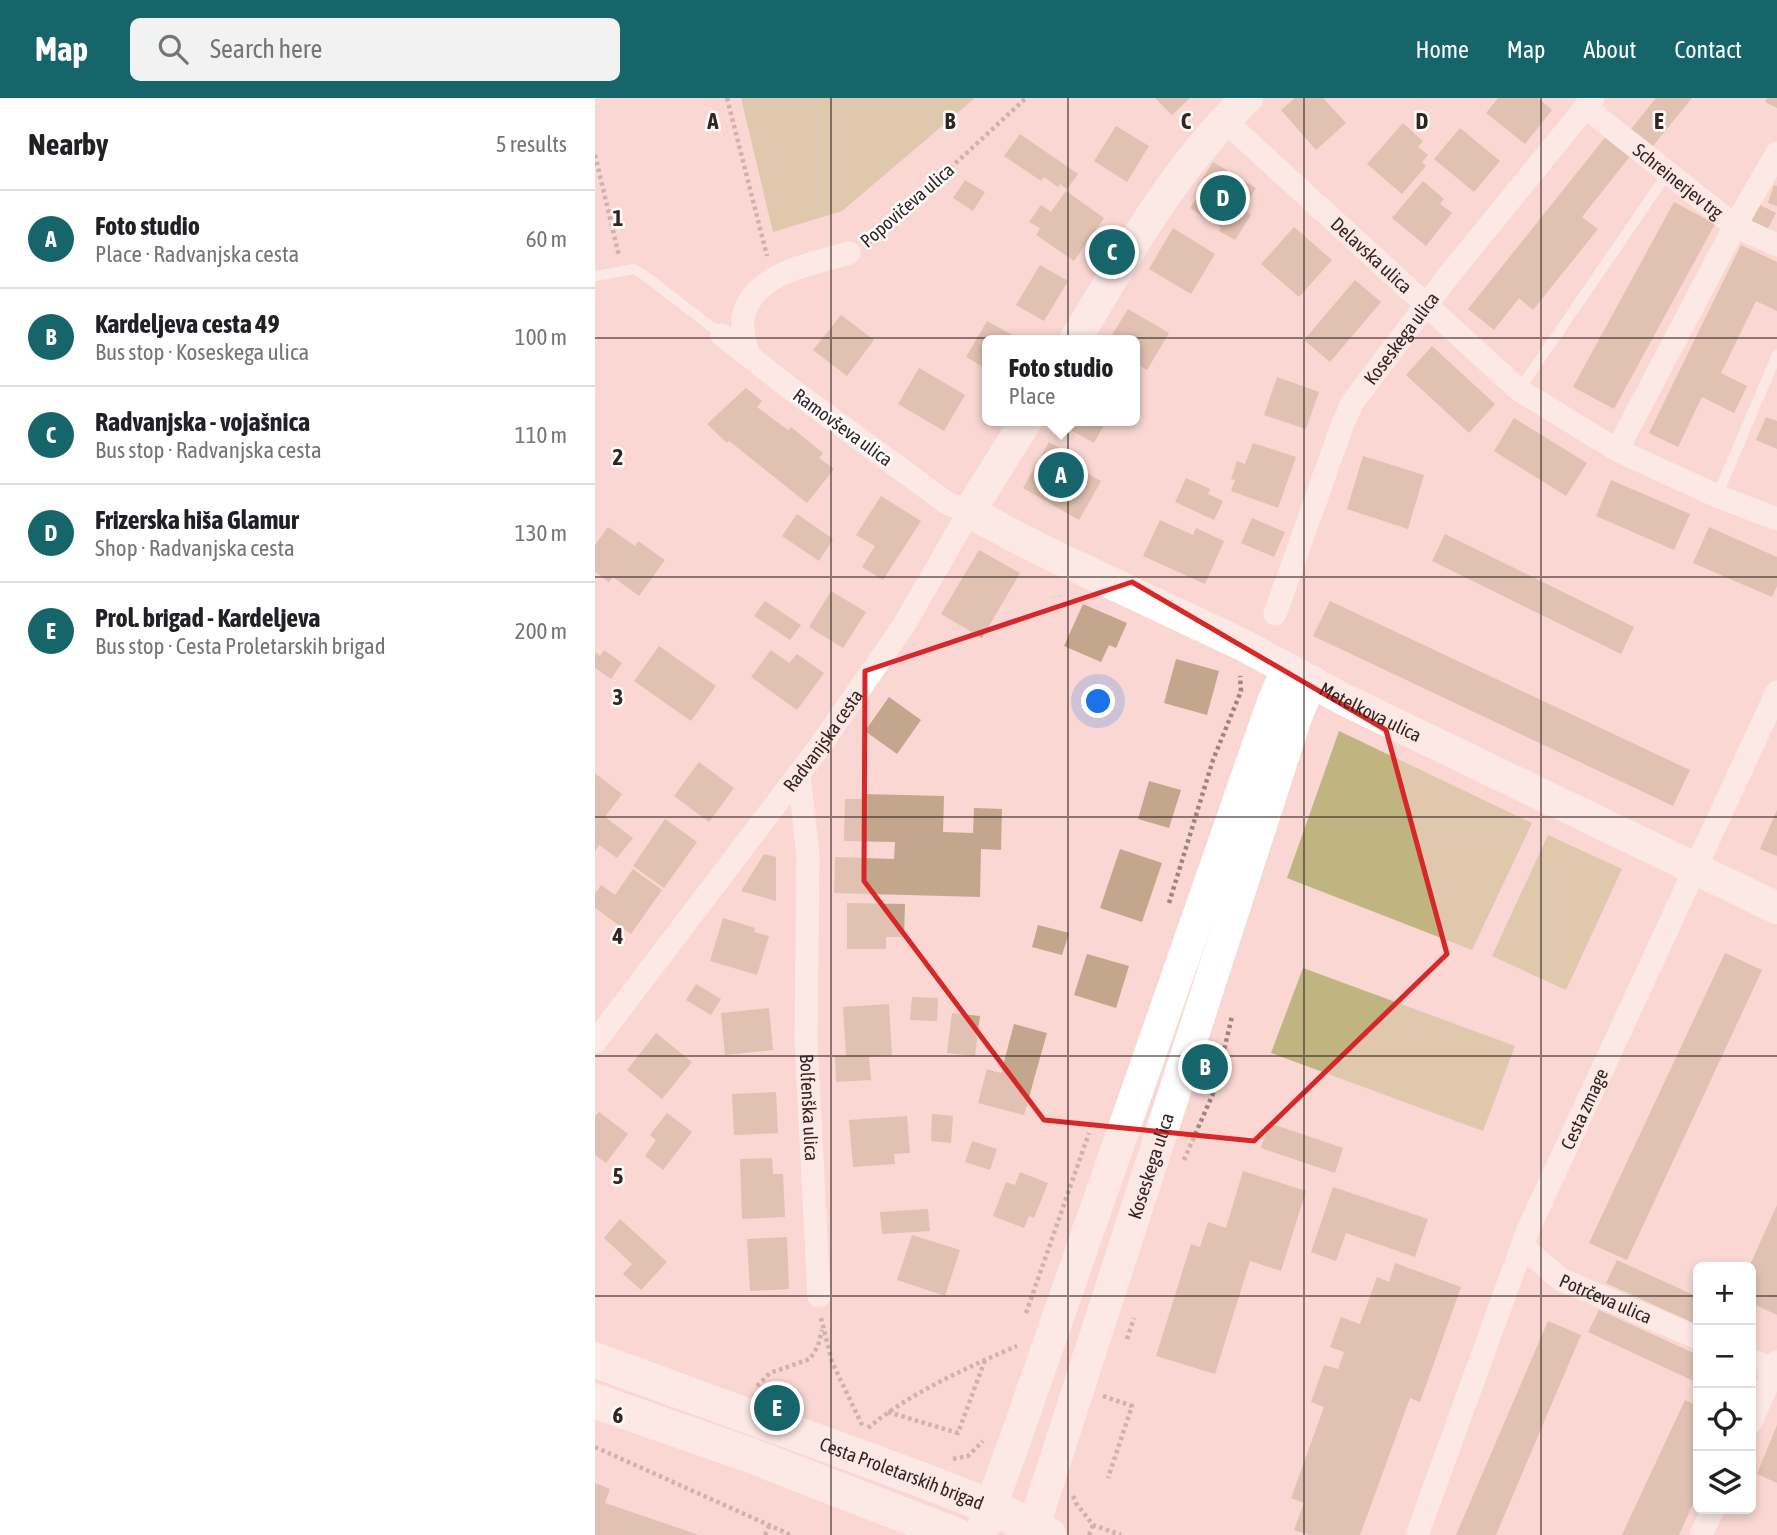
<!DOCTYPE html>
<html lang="en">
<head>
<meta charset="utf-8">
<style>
	body { margin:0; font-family:"Asap Condensed",sans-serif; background:#f2f2f2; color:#202124 }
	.controls { position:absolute; right:21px; bottom:21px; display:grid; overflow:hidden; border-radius:10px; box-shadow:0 4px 10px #0003 }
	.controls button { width:63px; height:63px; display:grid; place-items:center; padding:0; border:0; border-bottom:2px solid #e0e0e0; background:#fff; color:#202124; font:35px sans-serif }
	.you { position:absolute; left:504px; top:604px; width:24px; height:24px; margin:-18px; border:5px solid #fff; border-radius:50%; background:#1a73e8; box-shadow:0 0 0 10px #1a73e833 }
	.badge { display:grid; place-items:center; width:46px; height:46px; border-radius:50%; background:#16656b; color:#fff; font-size:23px; font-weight:700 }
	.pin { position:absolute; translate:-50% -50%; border:4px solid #fff; box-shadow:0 2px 7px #0006 }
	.popup { position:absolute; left:387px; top:237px; width:158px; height:91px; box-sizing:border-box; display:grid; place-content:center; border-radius:10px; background:#fff; filter:drop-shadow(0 2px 5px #0005); font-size:23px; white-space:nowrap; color:#757577 }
	.popup b { font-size:26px; color:#202124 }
	.popup::after { content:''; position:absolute; left:50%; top:100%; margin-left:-14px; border:14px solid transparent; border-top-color:#fff }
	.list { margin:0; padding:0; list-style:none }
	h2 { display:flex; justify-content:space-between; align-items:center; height:91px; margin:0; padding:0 28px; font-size:30px }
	h2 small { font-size:23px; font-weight:400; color:#757577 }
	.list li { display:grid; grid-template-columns:46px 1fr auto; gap:21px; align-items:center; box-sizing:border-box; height:98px; padding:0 28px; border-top:2px solid #e0e0e0 }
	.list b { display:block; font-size:26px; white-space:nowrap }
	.list p { margin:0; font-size:23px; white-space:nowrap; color:#757577 }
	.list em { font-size:23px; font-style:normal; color:#757577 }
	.icon { flex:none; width:38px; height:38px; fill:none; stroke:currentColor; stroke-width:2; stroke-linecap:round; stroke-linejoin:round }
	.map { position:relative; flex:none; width:1182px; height:1437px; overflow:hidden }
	header { display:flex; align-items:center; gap:42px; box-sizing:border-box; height:98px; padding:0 35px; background:#16656b; color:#fff }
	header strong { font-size:33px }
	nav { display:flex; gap:38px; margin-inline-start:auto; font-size:24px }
	.search { width:490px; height:63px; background:#f2f2f2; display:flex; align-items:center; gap:18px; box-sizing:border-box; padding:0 24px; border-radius:10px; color:#757577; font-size:26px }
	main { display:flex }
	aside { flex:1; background:#fff }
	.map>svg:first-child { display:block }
	.green { fill:#c0b581 }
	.building { fill:#c3a68c }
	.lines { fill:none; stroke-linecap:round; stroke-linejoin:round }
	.path { stroke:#9e8480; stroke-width:4.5; stroke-dasharray:3.5 3.5; stroke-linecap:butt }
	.lane { stroke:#fff; stroke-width:10 }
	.street { stroke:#fff; stroke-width:23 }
	.secondary { stroke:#fff; stroke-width:32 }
	.primary { stroke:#fff; stroke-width:35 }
	.marked { fill:none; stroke:#d62828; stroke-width:5; stroke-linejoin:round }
	.grid { fill:none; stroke:#342422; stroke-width:2; stroke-opacity:0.55 }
	.labels { text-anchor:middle; stroke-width:5; stroke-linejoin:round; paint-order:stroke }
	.street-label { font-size:19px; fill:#342422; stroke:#fff }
	.grid-label { font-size:23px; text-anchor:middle; font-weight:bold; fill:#342422; stroke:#fff; stroke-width:5; stroke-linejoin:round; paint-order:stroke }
</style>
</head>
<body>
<header>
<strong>Map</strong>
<div class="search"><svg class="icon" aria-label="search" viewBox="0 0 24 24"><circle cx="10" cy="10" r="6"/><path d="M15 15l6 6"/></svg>Search here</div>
<nav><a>Home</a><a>Map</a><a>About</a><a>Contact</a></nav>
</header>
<main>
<aside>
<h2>Nearby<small>5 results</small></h2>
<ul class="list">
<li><span class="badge">A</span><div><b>Foto studio</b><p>Place · Radvanjska cesta</p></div><em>60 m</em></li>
<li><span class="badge">B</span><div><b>Kardeljeva cesta 49</b><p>Bus stop · Koseskega ulica</p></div><em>100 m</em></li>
<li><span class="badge">C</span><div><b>Radvanjska - vojašnica</b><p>Bus stop · Radvanjska cesta</p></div><em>110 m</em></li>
<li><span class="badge">D</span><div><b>Frizerska hiša Glamur</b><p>Shop · Radvanjska cesta</p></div><em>130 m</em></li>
<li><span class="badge">E</span><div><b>Prol. brigad - Kardeljeva</b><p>Bus stop · Cesta Proletarskih brigad</p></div><em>200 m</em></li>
</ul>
</aside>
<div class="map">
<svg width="1182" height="1437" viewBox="0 0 1182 1437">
	<rect width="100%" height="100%" fill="#fad7d2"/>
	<g class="green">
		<path d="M146 0H380L247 113 178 134Z"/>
		<path d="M744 633 937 725 877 852 692 780Z"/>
		<path d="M953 737 1027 771 971 892 897 858Z"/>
		<path d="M708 870 920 948 888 1033 676 955Z"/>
	</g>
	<g class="building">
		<path d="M560 0H595L577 17Z"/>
		<path d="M700 0H728L751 25 721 52 686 12Z"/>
		<path d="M903 0H943L957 12 930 46 891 15Z"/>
		<path d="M1061 0H1097L1058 48 1036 31Z"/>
		<path d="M1172 0H1182V10L1170 4Z"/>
		<path d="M808 25 828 43 823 49 833 57 827 64 831 68 807 96 772 66Z"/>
		<path d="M521 28 554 48 532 84 499 63Z"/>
		<path d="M865 30 905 63 879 94 839 61Z"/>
		<path d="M425 36 483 76 472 91 465 86 463 89 449 79 446 83 409 58Z"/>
		<path d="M1012 37 1036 57 987 119 1003 131 938 212 924 200 899 232 873 211Z"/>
		<path d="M618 64 661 90 648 111 656 117 640 142 624 133 626 130 595 110 609 89 604 86Z"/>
		<path d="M370 82 390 94 378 113 358 100Z"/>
		<path d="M828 83 849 101 845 106 857 115 831 148 797 120Z"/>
		<path d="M1179 87 1182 88V108L1173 105Z"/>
		<path d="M471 93 509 120 479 163 441 137 445 130 434 124 446 107 456 114Z"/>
		<path d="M1079 104 1120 126 1019 311 978 289Z"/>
		<path d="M1163 106 1181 115 1172 132 1154 123Z"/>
		<path d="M699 129 737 162 704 199 666 166Z"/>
		<path d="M578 130 620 156 596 196 554 171Z"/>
		<path d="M1146 147 1182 164V213L1161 203 1126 275 1152 288 1139 315 1107 299 1083 349 1054 335Z"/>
		<path d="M445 167 473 183 449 223 421 207Z"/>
		<path d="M760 182 786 204 735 264 709 242Z"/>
		<path d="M533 211 574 235 552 272 540 265V242H514Z"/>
		<path d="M246 217 279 242 252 278 218 252Z"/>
		<path d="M392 223 426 242H392V271L371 259Z"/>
		<path d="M837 248 900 306 874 335 811 277Z"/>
		<path d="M324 270 370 297 349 333 303 306Z"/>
		<path d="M682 279 724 294 711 331 669 317Z"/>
		<path d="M151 290 167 303 162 309 193 332 196 329 228 355 224 360 239 371 212 405 134 343 132 345 112 326Z"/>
		<path d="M1171 319 1182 323V351L1161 342Z"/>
		<path d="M919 320 992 365 971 398 899 353Z"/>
		<path d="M465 323H511L499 345 463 325Z"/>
		<path d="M454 344 489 364 485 371 506 383 484 422 428 390Z"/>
		<path d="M658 345 701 359 683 410 636 393 640 382 636 381 642 363 650 366Z"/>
		<path d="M768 358 829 377 813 431 752 411Z"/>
		<path d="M591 380 615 391 613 396 628 403 619 422 580 404Z"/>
		<path d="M1016 382 1095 416 1079 452 1001 418Z"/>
		<path d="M286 398 326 423 288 482 267 469 280 448 261 437Z"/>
		<path d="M202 416 238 441 224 463 187 438Z"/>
		<path d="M657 420 690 434 679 459 646 445Z"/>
		<path d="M565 422 598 437 601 430 629 443 610 486 548 458Z"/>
		<path d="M13 429 40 448 43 443 70 462 44 498 18 479 14 484 0 474V447Z"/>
		<path d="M1114 429 1182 459V488L1177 499 1098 465Z"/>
		<path d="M850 436 1039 529 1026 556 837 463Z"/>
		<path d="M384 452 425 475 387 540 346 516Z"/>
		<path d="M236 493 271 514 248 550 214 529Z"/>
		<path d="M170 503 206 527 195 542 159 518Z"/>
		<path d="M735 503 1095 672 1078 708 718 538Z"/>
		<path d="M488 506 532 525 521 550 514 547 506 564 469 548Z"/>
		<path d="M64 548 121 588 96 623 39 583Z"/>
		<path d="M9 552 27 565 16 581 0 570V554L5 558Z"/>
		<path d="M176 552 194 565 202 556 229 575 202 612 156 579Z"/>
		<path d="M581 561 624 573 612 617 569 605Z"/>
		<path d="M294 599 326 622 302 656 270 633Z"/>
		<path d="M104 664 139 690 114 724 79 698Z"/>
		<path d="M0 675 27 696 10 719 38 740 22 760 4 747 0 753Z"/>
		<path d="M554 683 586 692 574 730 543 721Z"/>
		<path d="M267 696 349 698 348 734 378 735 379 710 407 711 406 752 386 751 385 799 239 795 240 759 299 761 300 744 249 743 250 701H267Z"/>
		<path d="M1182 712V758L1165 751Z"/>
		<path d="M70 721 102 744 69 790 38 768Z"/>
		<path d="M525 751 567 765 547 824 505 810Z"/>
		<path d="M169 756 181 759V803L146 793Z"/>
		<path d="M38 771 67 792 36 836 0 810V796L6 787 20 797Z"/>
		<path d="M252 805 310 806 309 839H291V851H252Z"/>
		<path d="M128 820 160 830 159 834 174 838 162 877 115 863Z"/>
		<path d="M443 827 474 835 467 857 437 849Z"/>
		<path d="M1130 855 1167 872 1032 1162 994 1145Z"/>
		<path d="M492 856 534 868 521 910 479 897Z"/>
		<path d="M101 886 126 901 116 917 91 902Z"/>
		<path d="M317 899 343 900 342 923 315 922Z"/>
		<path d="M294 906 297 957 274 959 276 982 241 984 240 958H251L248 909Z"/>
		<path d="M174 910 178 952 130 957 126 915Z"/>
		<path d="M357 915 385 918 380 958 352 955Z"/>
		<path d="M419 926 452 935 429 1017 383 1005 392 971 406 975Z"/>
		<path d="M61 935 97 964 67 1001 32 972Z"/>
		<path d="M181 994 183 1035 139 1037 137 996Z"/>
		<path d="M4 1014 33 1036 11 1065 0 1057V1019Z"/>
		<path d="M72 1015 97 1034 68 1072 50 1058 61 1042 55 1037Z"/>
		<path d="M337 1016 358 1018 356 1045 336 1043Z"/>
		<path d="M312 1018 315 1055 299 1056 300 1066 258 1069 254 1022Z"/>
		<path d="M674 1025 748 1050 740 1075 666 1050Z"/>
		<path d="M377 1043 402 1051 395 1072 370 1064Z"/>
		<path d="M177 1060 178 1076H188L190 1119 147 1121 145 1061Z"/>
		<path d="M648 1073 711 1093 686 1173 655 1163 620 1276 561 1258 596 1146 605 1149 613 1124 631 1130Z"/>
		<path d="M425 1074 453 1085 439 1120 434 1118 429 1130 398 1118 411 1084 420 1087Z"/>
		<path d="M738 1089 833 1121 820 1159 751 1135 741 1163 716 1154Z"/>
		<path d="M1182 1107V1217L1156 1205 1154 1169Z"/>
		<path d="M333 1111 335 1133 287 1136 285 1114Z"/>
		<path d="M25 1121 72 1164 46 1192 28 1176 37 1166 9 1140Z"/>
		<path d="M317 1137 365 1152 350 1198 302 1182Z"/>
		<path d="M192 1139 194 1191 155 1193 152 1141Z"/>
		<path d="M1022 1162 1103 1199V1227L1011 1185Z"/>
		<path d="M800 1165 866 1189 825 1304 815 1300 765 1437H714L699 1432 709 1405 696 1400 729 1309 716 1304 729 1267 743 1271 749 1254 735 1249 746 1219 765 1226 782 1179 794 1184Z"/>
		<path d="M1004 1212 1103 1257V1285L993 1234Z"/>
		<path d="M953 1223 986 1237 901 1437H861Z"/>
		<path d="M1090 1302 1103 1308V1395L1084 1437H1027Z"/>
		<path d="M1182 1327V1385L1162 1376Z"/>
		<path d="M0 1385 15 1391 10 1405 104 1437H0Z"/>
	</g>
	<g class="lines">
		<g class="path">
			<path d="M132 0 172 158"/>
			<path d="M0 57 24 158"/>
			<path d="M273 146 431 0"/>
			<path d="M574 805 618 662 646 593 645 578"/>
			<path d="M589 1062 620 991 637 918"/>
			<path d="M431 1215 494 1035"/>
			<path d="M226 1220 237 1264 268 1329"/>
			<path d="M532 1241 539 1220"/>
			<path d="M162 1288 175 1275 215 1261 223 1248 227 1232"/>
			<path d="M508 1298 537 1308 513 1380"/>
			<path d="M293 1314 363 1335 390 1262"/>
			<path d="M273 1330C313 1296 373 1269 422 1248"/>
			<path d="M0 1349 196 1437"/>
			<path d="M358 1361 373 1358 388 1343"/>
			<path d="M478 1398 481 1405 498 1427 526 1437"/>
			<path d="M170 1437 174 1428"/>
			<path d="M494 1437 498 1427"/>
		</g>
		<g class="lane">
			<path d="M0 178 39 171 49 177 127 237"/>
			<path d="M924 292 1072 76"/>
			<path d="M1122 398 1182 257"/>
		</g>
		<g class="street">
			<path id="s1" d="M990 9 1140 128 1182 147"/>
			<path id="s2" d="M629 22 924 292 1022 352 1122 398 1182 421"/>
			<path d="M153 257C150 244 145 228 149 215 163 173 218 166 254 155"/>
			<path d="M1022 352 1140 128 1182 55"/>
			<path id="s3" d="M680 516 747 328 757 305 854 177 998 0"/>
			<path id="s4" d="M204 678 213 757 211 943 224 1198"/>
			<path id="s5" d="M0 944 225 648 309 527 374 414 352 405 192 288 127 237"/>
			<path id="s6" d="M927 1148 965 1181 1103 1240"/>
			<path d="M1156 1262 1179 1272"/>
			<path d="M1156 1324 1182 1264"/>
			<path id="s7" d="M822 1437 933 1132 1182 594"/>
			<path d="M1106 1437 1118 1411"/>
		</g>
		<g class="secondary">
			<path d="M480 242C531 157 580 69 652 0"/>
			<path id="s8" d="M431 323 374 414 446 452 648 547 750 602 1182 810"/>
			<path d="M385 1437 419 1345 677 607 692 571"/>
			<path id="s9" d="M436 1437 701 619 716 583"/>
		</g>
		<g class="primary">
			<path id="s10" d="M0 1262 330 1383 394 1408 454 1437"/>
			<path d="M0 1303 157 1358 360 1437"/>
		</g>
	</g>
	<path d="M0 0H1182V1437H0ZM537 484 791 632 852 856 659 1043 449 1022 269 783 270 573Z" fill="#fad7d2" fill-opacity=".55" fill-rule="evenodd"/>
	<path class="marked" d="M537 484 791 632 852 856 659 1043 449 1022 269 783 270 573Z"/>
	<path class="grid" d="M236 0V1437M473 0V1437M709 0V1437M946 0V1437M0 240H1182M0 479H1182M0 719H1182M0 958H1182M0 1198H1103M1156 1198H1182"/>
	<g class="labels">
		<g class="street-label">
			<text dy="7" stroke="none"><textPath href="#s1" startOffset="119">Schreinerjev trg</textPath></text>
			<text transform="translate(312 107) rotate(-41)" y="7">Popovičeva ulica</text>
			<text dy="7" stroke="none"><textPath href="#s2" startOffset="200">Delavska ulica</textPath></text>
			<text dy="7" stroke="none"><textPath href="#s3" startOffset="306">Koseskega ulica</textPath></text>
			<text transform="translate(248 329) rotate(36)" y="7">Ramovševa ulica</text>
			<text dy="7" stroke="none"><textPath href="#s8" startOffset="556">Metelkova ulica</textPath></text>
			<text dy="7" stroke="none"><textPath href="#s5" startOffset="378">Radvanjska cesta</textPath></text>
			<text dy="7" stroke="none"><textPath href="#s4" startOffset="332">Bolfenška ulica</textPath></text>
			<text dy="7" stroke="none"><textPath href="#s7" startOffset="458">Cesta zmage</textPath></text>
			<text dy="7" stroke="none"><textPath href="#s9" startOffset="388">Koseskega ulica</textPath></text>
			<text dy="7" stroke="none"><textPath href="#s6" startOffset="100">Potrčeva ulica</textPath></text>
			<text dy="7" stroke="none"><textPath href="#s10" startOffset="327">Cesta Proletarskih brigad</textPath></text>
		</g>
	</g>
	<g class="grid-label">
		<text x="118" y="31">A</text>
		<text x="355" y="31">B</text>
		<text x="591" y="31">C</text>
		<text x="827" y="31">D</text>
		<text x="1064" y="31">E</text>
		<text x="23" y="128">1</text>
		<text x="23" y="367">2</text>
		<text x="23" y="607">3</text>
		<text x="23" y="846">4</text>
		<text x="23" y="1086">5</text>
		<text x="23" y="1325">6</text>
	</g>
</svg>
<div class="controls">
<button>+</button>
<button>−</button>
<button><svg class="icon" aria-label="locate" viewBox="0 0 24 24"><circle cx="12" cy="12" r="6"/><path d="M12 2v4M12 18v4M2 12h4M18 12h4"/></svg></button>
<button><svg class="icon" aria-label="layers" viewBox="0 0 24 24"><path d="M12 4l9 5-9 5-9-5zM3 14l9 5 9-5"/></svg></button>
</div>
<div class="you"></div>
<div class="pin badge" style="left:466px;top:377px">A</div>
<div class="popup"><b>Foto studio</b>Place</div>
<div class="pin badge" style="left:610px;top:969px">B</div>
<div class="pin badge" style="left:517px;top:154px">C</div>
<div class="pin badge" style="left:628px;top:100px">D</div>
<div class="pin badge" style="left:182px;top:1310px">E</div>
</div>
</main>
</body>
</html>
